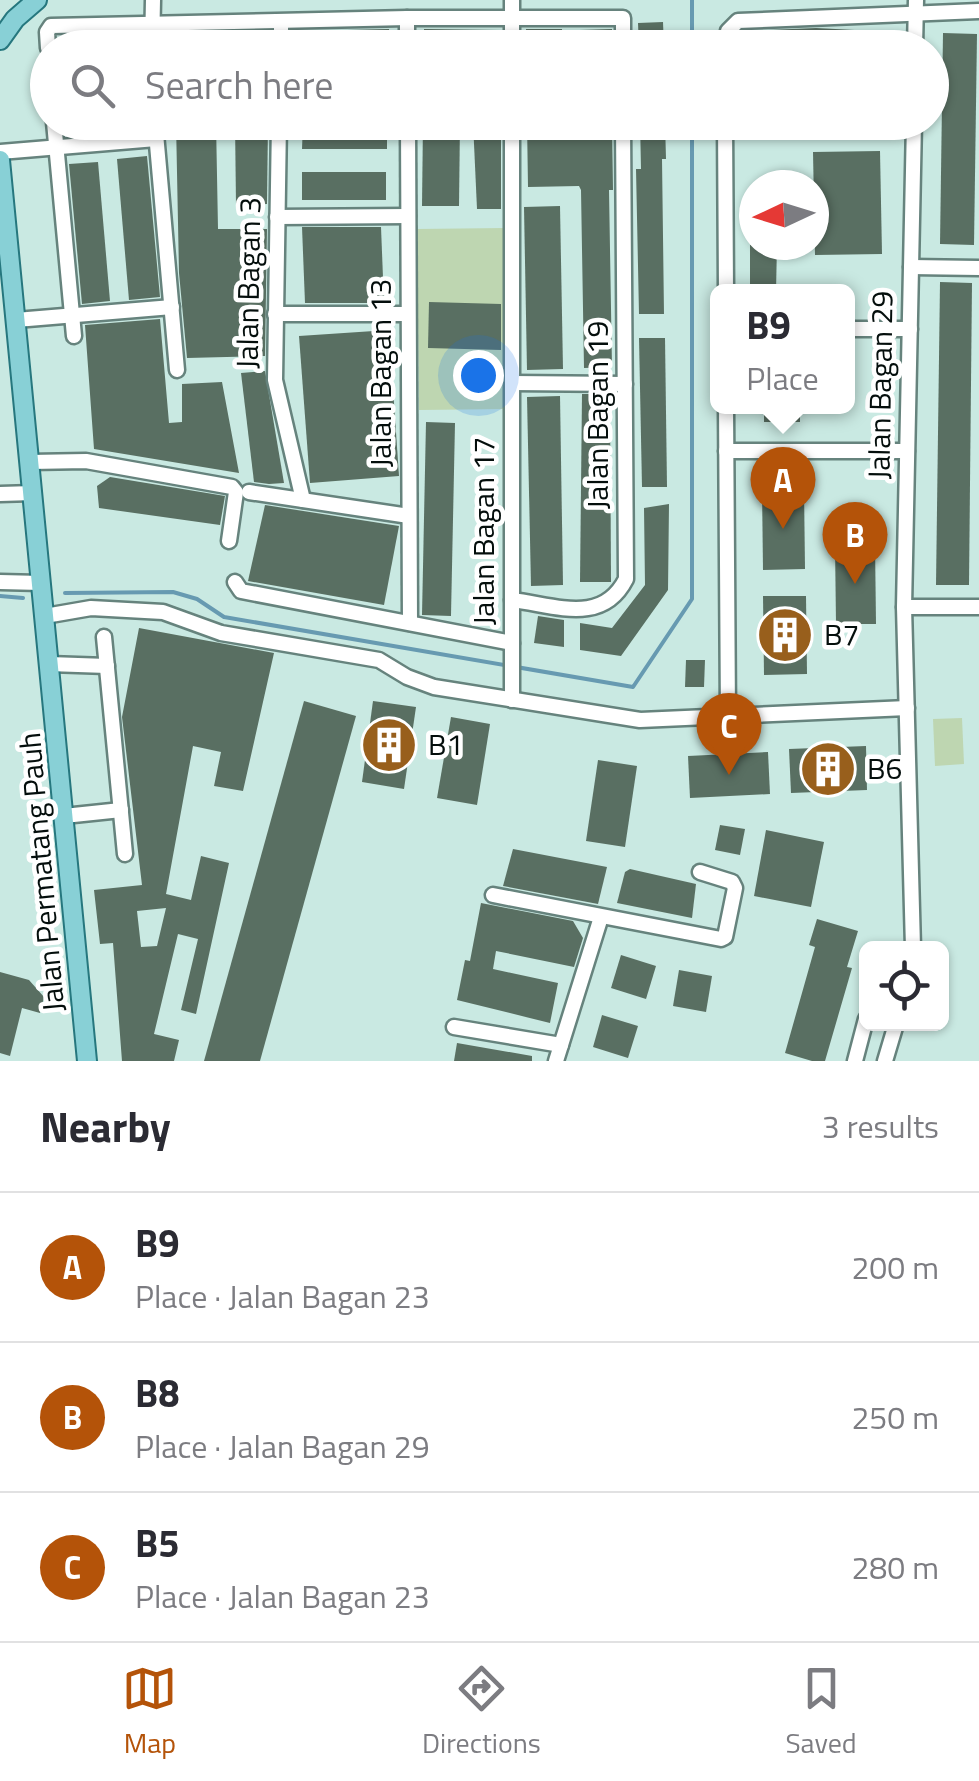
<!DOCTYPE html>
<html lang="en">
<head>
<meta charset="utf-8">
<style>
	body { margin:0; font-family:"Titillium Web",sans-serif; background:#f7f7f7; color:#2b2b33 }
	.controls { position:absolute; right:30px; bottom:30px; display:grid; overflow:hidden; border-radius:15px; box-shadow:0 2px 8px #0004 }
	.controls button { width:90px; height:90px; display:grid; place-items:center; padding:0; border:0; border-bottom:2px solid #e1e1e2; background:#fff; color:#2b2b33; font:50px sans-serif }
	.compass { position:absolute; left:739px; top:170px; width:90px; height:90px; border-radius:50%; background:#fff; box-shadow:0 2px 8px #0004; rotate:266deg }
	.you { position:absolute; left:478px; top:375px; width:35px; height:35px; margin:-25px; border:8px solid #fff; border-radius:50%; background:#1a73e8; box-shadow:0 0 0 15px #1a73e833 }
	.badge { display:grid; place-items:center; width:65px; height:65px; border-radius:50%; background:#b45309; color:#fff; font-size:32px; font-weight:700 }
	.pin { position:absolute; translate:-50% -82px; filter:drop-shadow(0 2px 5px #0008) }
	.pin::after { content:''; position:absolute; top:52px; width:35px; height:30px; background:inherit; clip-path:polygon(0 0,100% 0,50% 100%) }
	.popup { position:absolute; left:710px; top:284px; width:145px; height:130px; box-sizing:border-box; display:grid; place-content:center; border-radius:15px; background:#fff; filter:drop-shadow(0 2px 8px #0005); font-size:32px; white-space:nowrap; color:#7c7c81 }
	.popup b { font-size:38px; color:#2b2b33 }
	.popup::after { content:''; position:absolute; left:50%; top:100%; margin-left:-20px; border:20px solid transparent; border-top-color:#fff }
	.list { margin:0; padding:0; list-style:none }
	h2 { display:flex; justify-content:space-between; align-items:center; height:130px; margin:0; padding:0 40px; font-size:42px }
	h2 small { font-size:32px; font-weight:400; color:#7c7c81 }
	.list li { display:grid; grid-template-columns:65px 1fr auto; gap:30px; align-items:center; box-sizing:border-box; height:150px; padding:0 40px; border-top:2px solid #e1e1e2 }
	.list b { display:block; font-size:38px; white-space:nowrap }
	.list p { margin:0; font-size:32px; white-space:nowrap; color:#7c7c81 }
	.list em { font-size:32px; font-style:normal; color:#7c7c81 }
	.icon { flex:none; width:55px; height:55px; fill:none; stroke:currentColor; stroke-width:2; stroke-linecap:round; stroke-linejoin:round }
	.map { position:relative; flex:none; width:979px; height:1061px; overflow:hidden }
	.search { position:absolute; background:#fff; box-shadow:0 2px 8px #0004; left:30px; right:30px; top:30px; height:110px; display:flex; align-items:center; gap:25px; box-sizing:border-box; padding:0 35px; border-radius:55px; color:#7c7c81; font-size:38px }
	.sheet { height:580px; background:#fff }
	nav { display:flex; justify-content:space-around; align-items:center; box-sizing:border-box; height:140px; border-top:2px solid #e1e1e2; background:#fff; font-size:28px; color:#7c7c81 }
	nav a { display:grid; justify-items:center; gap:5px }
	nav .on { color:#b45309 }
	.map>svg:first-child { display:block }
	.green { fill:#bed6b1 }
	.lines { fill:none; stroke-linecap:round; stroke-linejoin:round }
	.stream { stroke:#679ab1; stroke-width:4 }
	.building { fill:#596f62; fill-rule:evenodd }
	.minor-casing { stroke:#66837d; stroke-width:19 }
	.major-casing { stroke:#26777e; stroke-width:22 }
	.minor { stroke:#fff; stroke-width:14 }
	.major { stroke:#88d0d6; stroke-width:18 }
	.labels { text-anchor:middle; stroke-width:9; stroke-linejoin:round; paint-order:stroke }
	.street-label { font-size:30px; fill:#040e0c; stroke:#fff }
	.poi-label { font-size:30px; fill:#040e0c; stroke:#fff; text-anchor:start }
</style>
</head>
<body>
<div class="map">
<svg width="979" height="1061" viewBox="0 0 979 1061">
	<rect width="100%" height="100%" fill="#c9e9e2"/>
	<g class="green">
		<path d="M505 228 507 409 419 410 417 229Z"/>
		<path d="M962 718 964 764 935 766 933 719Z"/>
	</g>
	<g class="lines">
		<g class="stream">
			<path d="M692 0V48"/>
			<path d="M65 593 173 592 197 599 224 617 633 687 692 599V122"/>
			<path d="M0 596 23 598"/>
		</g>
	</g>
	<g class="building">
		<path d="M663 22 664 48H639L638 23Z"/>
		<path d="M816 28 893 32 904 48H737L738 36 743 31Z"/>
		<path d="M389 29 390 48H305V31Z"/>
		<path d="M424 29 501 30V48H424Z"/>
		<rect x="526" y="29" width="36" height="19"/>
		<path d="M612 29V48H579V30Z"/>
		<path d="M263 32 264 48H177L176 35Z"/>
		<path d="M943 33 977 34 974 245 940 244Z"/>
		<path d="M176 122H216L218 229H267L265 356 187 358 179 273Z"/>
		<path d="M235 122H268L267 204 236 205Z"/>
		<path d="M303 122H387V149H302Z"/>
		<path d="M423 122H460L459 206H422Z"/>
		<path d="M473 122H501V209H477Z"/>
		<path d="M527 122H612L613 190H609L612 367 584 368 581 190 579 186 528 187Z"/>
		<path d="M640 122H665L666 159H662L664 314H639L636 169H641Z"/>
		<path d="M880 151 882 254 815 255 813 152Z"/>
		<path d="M147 156 160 297 129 300 117 159Z"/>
		<path d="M98 162 110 301 82 304 69 164Z"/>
		<rect x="302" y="172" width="84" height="28"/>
		<path d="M560 206 563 369 527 370 524 207Z"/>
		<path d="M302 227H381L384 303H305Z"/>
		<path d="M750 245H777L776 292H750Z"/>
		<path d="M940 282 972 283 969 585H936Z"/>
		<path d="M429 302 501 304V350L428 348Z"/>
		<path d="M160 319 169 423 182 422V384L222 382 239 473 94 449 85 325Z"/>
		<path d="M389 330 399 476 310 483 299 336Z"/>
		<path d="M639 338H665L667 487H642Z"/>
		<path d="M265 371 284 483 269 484 254 482 241 373Z"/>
		<path d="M582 394H610L611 582H580Z"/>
		<path d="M560 396 563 585 531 586 527 397Z"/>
		<rect x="764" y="406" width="36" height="16"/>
		<path d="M426 422 455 423 451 616 422 615Z"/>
		<path d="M110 477 225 496 220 525 99 508 97 486Z"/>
		<path d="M762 488H804L805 569 763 570Z"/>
		<path d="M669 504 668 590 621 656 580 650V623L612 628 645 585 644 508Z"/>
		<path d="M265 505 399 526 384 605 248 581Z"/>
		<path d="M835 544H875L876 624H836Z"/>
		<path d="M763 596H806L807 674 764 675Z"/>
		<path d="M538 616 564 620V647L534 643Z"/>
		<path d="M139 628 274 653 243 791 214 786 221 752 193 746 166 894 191 900 201 856 229 863 196 1014 181 1010 198 939 178 934 154 1034 179 1040 174 1061H122L113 943 100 944 94 890 142 885 122 717ZM166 908 157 946 141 947 137 911Z"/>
		<path d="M686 660H705L704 687H685Z"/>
		<path d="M304 701 356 716 260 1061H204Z"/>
		<path d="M373 701 416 707 404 789 362 782Z"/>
		<path d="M451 717 490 724 477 805 437 798Z"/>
		<path d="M866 746 867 790 791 793 789 749Z"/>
		<path d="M768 752 770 794 690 798 688 756Z"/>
		<path d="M598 760 637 766 625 847 586 841Z"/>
		<path d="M720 825 745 829 740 855 715 850Z"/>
		<path d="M766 830 824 842 811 907 754 896Z"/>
		<path d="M513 849 607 867 598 904 503 886Z"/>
		<path d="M630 869 696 884 692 918 617 903 625 872Z"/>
		<path d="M481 903 573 921 583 938 574 967 496 951 493 969 558 983 550 1023 457 1000 465 960 470 961Z"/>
		<path d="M817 919 858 931 847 967 852 968 825 1061H812L785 1053 815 947 809 945Z"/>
		<path d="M621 955 656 966 646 999 611 988Z"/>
		<path d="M679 970 712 976 706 1012 673 1006Z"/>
		<path d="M0 972 29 980 44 997 40 1013 22 1008 10 1056 0 1053Z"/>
		<path d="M602 1015 638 1026 628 1058 593 1047Z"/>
		<path d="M457 1043 532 1056V1061H454Z"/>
	</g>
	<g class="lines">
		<g class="minor-casing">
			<g id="minor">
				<path d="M407 18V48"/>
				<path d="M48 48 47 32 51 26 407 18H623V48"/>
				<path d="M152 48 153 0"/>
				<path d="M281 48V23"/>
				<path d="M512 48V0"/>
				<path d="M725 48 728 31 738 21 979 11"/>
				<path d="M915 48 916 0"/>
				<path d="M54 122 74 336"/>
				<path d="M155 122 177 370"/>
				<path d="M279 122 275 380 303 500"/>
				<path d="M408 122 410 623"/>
				<path d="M725 122 726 292"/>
				<path d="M725 128 914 127"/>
				<path d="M0 152 156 139"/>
				<path d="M277 217 408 216"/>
				<path d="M911 267 979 268"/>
				<path d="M275 314H408"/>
				<path d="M16 320 172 307"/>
				<path d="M848 329H910"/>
				<path d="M512 383 625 384"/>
				<path d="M726 406 728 717"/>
				<path d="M726 451H907"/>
				<path d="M30 462 86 461 232 487 236 492 229 541"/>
				<path d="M249 492 409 516"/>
				<path d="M0 494 33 493"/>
				<path d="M0 582 41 583"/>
				<path d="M235 582 241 591 512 643"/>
				<path d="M512 600C555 605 602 626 626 579L623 122"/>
				<path d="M904 607H979"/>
				<path d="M45 616 91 608 163 612 221 633 379 660 407 677 434 687 640 720 907 708"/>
				<path d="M104 637 125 854"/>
				<path d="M49 664 107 666"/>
				<path d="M512 700V122"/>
				<path d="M64 816 121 810"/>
				<path d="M493 895 721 939 725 937 735 888 732 882 700 872"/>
				<path d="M913 948 904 607 914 122"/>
				<path d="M454 1027 561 1045"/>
				<path d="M556 1061 601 917"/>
				<path d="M855 1061 866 1019"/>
				<path d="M885 1061 896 1024"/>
			</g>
		</g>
		<g class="major-casing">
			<g id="major">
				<path d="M0 40 15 19 37 0"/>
				<path d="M0 160 87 1061"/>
			</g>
		</g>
		<use href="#minor" class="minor"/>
		<use href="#major" class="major"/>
	</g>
	<defs>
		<g id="building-disc" transform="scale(2.875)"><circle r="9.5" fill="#985f1c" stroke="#fff"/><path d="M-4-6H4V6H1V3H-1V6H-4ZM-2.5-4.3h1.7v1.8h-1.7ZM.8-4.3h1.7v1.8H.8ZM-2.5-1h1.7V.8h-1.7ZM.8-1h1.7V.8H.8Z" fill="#fff"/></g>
	</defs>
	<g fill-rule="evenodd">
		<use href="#building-disc" x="785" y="635"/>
		<use href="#building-disc" x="389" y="745"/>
		<use href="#building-disc" x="828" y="769"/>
	</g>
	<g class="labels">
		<g class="street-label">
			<text transform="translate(249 283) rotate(-89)" y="10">Jalan Bagan 3</text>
			<text transform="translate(381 373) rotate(-90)" y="10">Jalan Bagan 13</text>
			<text transform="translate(881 385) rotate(-89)" y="10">Jalan Bagan 29</text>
			<text transform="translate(598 415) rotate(-90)" y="10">Jalan Bagan 19</text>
			<text transform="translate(484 531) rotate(-90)" y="10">Jalan Bagan 17</text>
			<text transform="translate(42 872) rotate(-95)" y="10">Jalan Permatang Pauh</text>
		</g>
		<g class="poi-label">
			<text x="824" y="645">B7</text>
			<text x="428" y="755">B1</text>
			<text x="867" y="779">B6</text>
		</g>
	</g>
</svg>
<div class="controls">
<button><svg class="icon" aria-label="locate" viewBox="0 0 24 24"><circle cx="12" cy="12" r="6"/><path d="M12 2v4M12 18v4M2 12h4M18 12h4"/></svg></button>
</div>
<svg class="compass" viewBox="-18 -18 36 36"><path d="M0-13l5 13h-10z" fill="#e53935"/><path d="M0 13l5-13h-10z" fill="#7c7c81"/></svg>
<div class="you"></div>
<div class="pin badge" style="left:783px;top:529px">A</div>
<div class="popup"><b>B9</b>Place</div>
<div class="pin badge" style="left:855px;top:584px">B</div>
<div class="pin badge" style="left:729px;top:775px">C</div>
<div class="search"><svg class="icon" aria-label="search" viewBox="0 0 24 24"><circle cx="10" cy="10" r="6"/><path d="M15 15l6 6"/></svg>Search here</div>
</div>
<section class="sheet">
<h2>Nearby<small>3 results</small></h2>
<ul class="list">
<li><span class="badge">A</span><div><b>B9</b><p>Place · Jalan Bagan 23</p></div><em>200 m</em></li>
<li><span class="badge">B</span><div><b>B8</b><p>Place · Jalan Bagan 29</p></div><em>250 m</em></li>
<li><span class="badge">C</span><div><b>B5</b><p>Place · Jalan Bagan 23</p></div><em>280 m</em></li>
</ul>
</section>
<nav>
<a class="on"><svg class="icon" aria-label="map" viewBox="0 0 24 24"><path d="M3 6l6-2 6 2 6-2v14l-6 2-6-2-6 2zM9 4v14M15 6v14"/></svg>Map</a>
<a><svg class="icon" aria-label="directions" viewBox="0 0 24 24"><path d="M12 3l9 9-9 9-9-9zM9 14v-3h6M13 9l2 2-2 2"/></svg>Directions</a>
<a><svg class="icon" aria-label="saved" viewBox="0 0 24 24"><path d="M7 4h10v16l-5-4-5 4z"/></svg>Saved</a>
</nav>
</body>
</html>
